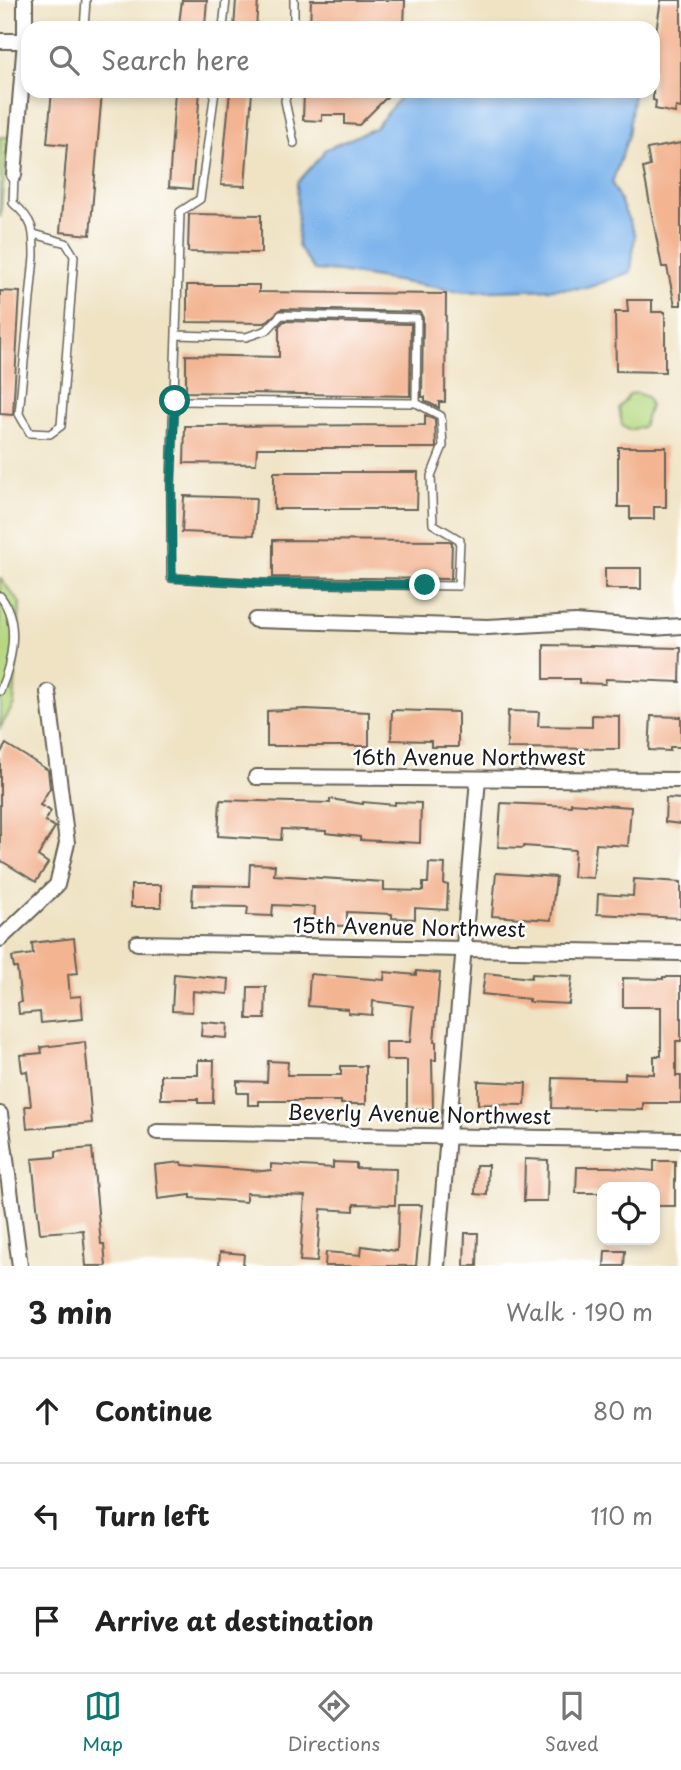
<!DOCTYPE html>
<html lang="en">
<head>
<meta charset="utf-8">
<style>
	body { margin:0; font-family:"Playpen Sans",sans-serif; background:#f2f2f2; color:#222 }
	.controls { position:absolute; right:21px; bottom:21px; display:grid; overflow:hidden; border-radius:14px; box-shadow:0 4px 10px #0003 }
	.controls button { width:63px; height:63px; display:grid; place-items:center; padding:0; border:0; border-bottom:2px solid #e0e0e0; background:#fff; color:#222; font:35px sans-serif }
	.stop { position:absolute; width:21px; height:21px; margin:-16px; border:5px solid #0f766e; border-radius:50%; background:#fff }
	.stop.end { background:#0f766e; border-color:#fff; box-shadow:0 2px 7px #0008 }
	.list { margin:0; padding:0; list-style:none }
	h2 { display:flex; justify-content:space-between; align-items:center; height:91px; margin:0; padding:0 28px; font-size:30px }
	h2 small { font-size:23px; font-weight:400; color:#767676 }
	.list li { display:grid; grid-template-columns:46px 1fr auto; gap:21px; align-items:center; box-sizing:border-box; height:105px; padding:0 28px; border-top:2px solid #e0e0e0 }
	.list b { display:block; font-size:26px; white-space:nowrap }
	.list em { font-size:23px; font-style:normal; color:#767676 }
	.icon { flex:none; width:38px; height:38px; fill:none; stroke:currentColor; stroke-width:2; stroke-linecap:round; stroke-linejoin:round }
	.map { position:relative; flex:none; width:681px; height:1266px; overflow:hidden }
	.search { position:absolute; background:#fff; box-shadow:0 4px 10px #0003; left:21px; right:21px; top:21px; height:77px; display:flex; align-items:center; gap:18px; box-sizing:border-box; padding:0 24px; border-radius:21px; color:#767676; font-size:26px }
	.sheet { height:406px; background:#fff }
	nav { display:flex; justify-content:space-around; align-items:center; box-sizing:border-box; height:98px; border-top:2px solid #e0e0e0; background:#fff; font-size:19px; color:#767676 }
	nav a { display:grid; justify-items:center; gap:4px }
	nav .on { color:#0f766e }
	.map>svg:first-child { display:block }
	.green { fill:#b5d880; stroke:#687a4e; stroke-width:2 }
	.water { fill:#7db4ec; stroke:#4c6884; stroke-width:2 }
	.building { fill:#f3b491 }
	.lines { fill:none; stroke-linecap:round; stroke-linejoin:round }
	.lane-casing { stroke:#666257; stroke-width:10 }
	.street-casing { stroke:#666257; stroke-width:18 }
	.lane { stroke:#fff; stroke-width:7 }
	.street { stroke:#fff; stroke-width:14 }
	.route { stroke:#0f766e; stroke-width:9 }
	.labels { text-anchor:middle; stroke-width:5; stroke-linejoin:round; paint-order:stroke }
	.street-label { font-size:21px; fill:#1c1c1c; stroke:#fff }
</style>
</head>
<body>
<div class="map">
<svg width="681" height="1266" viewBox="0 0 681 1266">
	<rect width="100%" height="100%" fill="#fff"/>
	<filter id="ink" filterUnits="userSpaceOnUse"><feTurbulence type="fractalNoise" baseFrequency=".0143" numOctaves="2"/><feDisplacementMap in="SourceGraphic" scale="14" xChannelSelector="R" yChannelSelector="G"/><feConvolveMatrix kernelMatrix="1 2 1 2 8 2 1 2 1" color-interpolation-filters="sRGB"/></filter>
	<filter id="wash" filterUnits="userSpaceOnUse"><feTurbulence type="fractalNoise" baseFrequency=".00686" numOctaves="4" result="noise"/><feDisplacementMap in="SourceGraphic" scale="28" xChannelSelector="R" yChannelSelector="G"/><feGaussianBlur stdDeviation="1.57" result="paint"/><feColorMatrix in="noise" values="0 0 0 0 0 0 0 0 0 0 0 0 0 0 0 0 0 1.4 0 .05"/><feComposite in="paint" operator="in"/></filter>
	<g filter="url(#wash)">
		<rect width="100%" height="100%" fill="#efe3c4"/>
		<g class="green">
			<path d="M0 137H8L0 218Z"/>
			<path d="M636 393 647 397 650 406 643 427 628 430 622 425 619 408 630 394Z"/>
			<path d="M0 578 20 603 14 704 0 728Z"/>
		</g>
		<path class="water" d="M405 91H634L628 137 612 183 635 234 631 272 587 288 465 292 339 272 314 270 298 246 297 183 323 154 324 150 375 128Z"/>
		<g id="blocks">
			<g class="building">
				<path d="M182 0H207L205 26 179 24Z"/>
				<path d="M236 0H258L256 28H234Z"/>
				<path d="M311 0H405L404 28H310Z"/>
				<path d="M661 0H681V108L676 107 675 113 655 109 656 101 653 100V51Z"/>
				<path d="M52 91H102L90 235 60 232 67 145 47 143Z"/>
				<path d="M175 91H200L192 189 169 187Z"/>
				<path d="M230 91H252L245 186 221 185Z"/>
				<path d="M304 91H393L359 125 345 124V115H322V121L303 120Z"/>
				<path d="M681 143V305H675L667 267H662L643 168 650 166 647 149Z"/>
				<path d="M189 214 261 215V253L188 252Z"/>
				<path d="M187 285H259V292L446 294 445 402H439V408L425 401V397H422L423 318 420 312 281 309 265 323 187 322Z"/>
				<path d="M0 291 20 292 13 415 0 414Z"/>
				<path d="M627 300H652V312H665V372L616 371 615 312H628Z"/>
				<path d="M284 321 411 324 410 396 186 392V355L279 357V326Z"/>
				<path d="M425 415 435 420 436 448H257L256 464 184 463 185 426 425 425Z"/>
				<path d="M618 447H666V507H654V519H630V507H618Z"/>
				<path d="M274 472H418L417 509H274Z"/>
				<path d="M184 496 256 498 254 535 182 532Z"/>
				<path d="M273 540 449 541 452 542 451 579 273 577Z"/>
				<rect x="605" y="568" width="36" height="21"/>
				<path d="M544 645 681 648 680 682 606 679 605 684 579 683V679H544Z"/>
				<path d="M305 709 369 712V746H267V711Z"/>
				<path d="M392 710 458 712V747H431V741L391 740Z"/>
				<path d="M508 711 539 712 538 726 592 727V715L619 716V749L507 748Z"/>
				<path d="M651 716 681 717V747H670V751L649 750Z"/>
				<path d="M6 744 48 770 50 788 40 805 51 811 45 821 55 827 38 856 48 863 36 882 0 860V754Z"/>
				<path d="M666 798 681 799V824L665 822Z"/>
				<path d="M330 799 363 804V802L395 805V802L421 803 420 843 360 840V837L326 833V831L282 829 281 840 218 836 220 800 330 803Z"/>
				<path d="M501 803 571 806V803L631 807 628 846 596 844 593 878 573 877 575 850 524 846 523 848 498 847Z"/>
				<path d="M429 863 445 864 444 884 448 885 447 910 415 908V919L392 918V914L347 912V926L314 925 315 907 273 905 272 916 247 915 248 907 192 906 193 885 249 886 250 864 275 865 274 875 384 882V890L423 891V883H428Z"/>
				<path d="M496 873 556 877 551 920 492 916Z"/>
				<path d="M634 879 681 882V918L597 914 598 894 633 896Z"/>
				<rect x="131" y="885" width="30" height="22"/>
				<path d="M74 938 78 973 68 974 70 997 81 996 83 1019 41 1023 40 1012 19 1014 18 1003 21 1002 17 968H14L12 957 33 954 32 943Z"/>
				<path d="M416 971 440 973 434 1042H436V1060H432L433 1109 407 1110V1060H386V1042H410L413 1006 373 1001 372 1015 348 1013V1009L308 1006 310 974 384 980 385 972 416 975Z"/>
				<path d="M485 973 531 978 532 974 572 976 569 1004 529 1002V999L482 994Z"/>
				<path d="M174 974 229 979 228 994 193 991 192 1012 172 1011Z"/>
				<path d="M663 977H681V1041H676V1076H681V1103H643V1110L552 1108 553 1078 625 1080V1073L654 1074V1056H661V1007H623V978L663 979Z"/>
				<path d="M248 987H266L265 1019H247Z"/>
				<path d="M202 1022 228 1024 227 1038 201 1036Z"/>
				<path d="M85 1042 92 1123 27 1129 25 1106H31L27 1071 22 1072 20 1055 42 1053 41 1047Z"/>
				<path d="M198 1060H214L213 1103H198V1099H161V1075H198Z"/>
				<path d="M268 1061 288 1062 287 1075H341V1066H366V1104H341V1101H259V1105H248V1093H237V1081L267 1082Z"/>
				<path d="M478 1081 526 1083 525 1105 478 1104Z"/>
				<path d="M92 1148 101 1244H104L106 1266H86L83 1230 40 1233 32 1159 56 1157V1151Z"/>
				<path d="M525 1159 548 1160 547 1201H524Z"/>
				<path d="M654 1161H675V1206H655V1187H602V1193H576L577 1167H611L654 1171Z"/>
				<path d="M181 1162 182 1165 262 1171 271 1170V1164L333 1168V1162L356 1163V1168L396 1169 395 1205 354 1204V1211L321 1209 317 1262 300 1261 305 1196 246 1193V1202L191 1198V1195L158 1199 155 1165Z"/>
				<path d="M476 1165H488L487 1195 475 1194Z"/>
				<path d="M399 1205H422L416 1266H325L326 1252 361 1255 362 1246 397 1251Z"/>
				<path d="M465 1233H478L477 1266H464Z"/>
				<path d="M605 1251H625L624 1266H604Z"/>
				<path d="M220 1252 244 1254 243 1266H219Z"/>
			</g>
		</g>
	</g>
	<g filter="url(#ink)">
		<use href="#blocks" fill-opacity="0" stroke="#666257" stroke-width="2"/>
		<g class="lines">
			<g class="lane-casing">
				<g id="lane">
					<path d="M84 28 86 0"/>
					<path d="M223 28 226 0"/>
					<path d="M294 28V0"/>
					<path d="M287 91 285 101 294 143"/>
					<path d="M14 175 13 203C34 221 34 230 34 257L19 414 30 433 50 434 61 426 74 256 66 243 34 234"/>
					<path d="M176 335 246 337 267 330 281 315 417 318 416 403 441 416 443 446 431 476 433 524 460 540 458 586 260 583 171 578V485L180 212 200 199 215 91"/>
					<path d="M175 401 416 403"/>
					<path d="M0 596C21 622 12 662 0 691"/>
				</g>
			</g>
			<g class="street-casing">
				<g id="street">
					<path d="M0 41H25"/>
					<path d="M14 175 25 41V0"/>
					<path d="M255 620 488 627 575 622 653 628 681 626"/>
					<path d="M256 777 681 780"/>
					<path d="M0 939 57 885 67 843 48 692"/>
					<path d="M137 943 681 953"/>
					<path d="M0 1114 20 1266"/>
					<path d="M157 1132 681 1140"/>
					<path d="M437 1266 478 779"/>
				</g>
			</g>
			<use href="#lane" class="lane"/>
			<use href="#street" class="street"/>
		</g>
	</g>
	<g class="lines" filter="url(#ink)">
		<path class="route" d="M175 401 171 485 172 578 260 583 425 585"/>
	</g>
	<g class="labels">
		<g class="street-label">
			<text x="469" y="765">16th Avenue Northwest</text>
			<text transform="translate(409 928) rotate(1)" y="7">15th Avenue Northwest</text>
			<text transform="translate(419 1115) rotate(1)" y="7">Beverly Avenue Northwest</text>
		</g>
	</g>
</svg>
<div class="controls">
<button><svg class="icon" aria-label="locate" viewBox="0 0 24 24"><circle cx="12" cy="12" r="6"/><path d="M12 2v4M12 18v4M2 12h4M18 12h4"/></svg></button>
</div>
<div class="stop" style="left:175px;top:401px"></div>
<div class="stop end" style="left:425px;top:585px"></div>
<div class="search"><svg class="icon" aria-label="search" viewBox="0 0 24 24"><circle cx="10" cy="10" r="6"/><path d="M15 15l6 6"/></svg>Search here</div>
</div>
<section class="sheet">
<h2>3 min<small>Walk · 190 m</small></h2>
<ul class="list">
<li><svg class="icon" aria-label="ahead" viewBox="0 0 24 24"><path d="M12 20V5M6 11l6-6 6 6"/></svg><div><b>Continue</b></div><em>80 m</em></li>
<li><svg class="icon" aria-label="left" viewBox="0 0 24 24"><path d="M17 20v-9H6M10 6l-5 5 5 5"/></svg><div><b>Turn left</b></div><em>110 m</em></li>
<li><svg class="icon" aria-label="arrive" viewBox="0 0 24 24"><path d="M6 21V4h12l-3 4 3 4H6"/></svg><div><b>Arrive at destination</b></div></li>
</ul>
</section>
<nav>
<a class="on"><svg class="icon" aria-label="map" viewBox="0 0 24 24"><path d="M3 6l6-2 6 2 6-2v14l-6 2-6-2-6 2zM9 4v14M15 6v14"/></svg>Map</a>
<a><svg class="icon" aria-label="directions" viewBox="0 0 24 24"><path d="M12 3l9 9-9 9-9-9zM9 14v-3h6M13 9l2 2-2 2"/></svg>Directions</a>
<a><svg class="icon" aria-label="saved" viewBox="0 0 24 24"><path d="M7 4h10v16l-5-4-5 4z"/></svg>Saved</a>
</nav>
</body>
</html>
